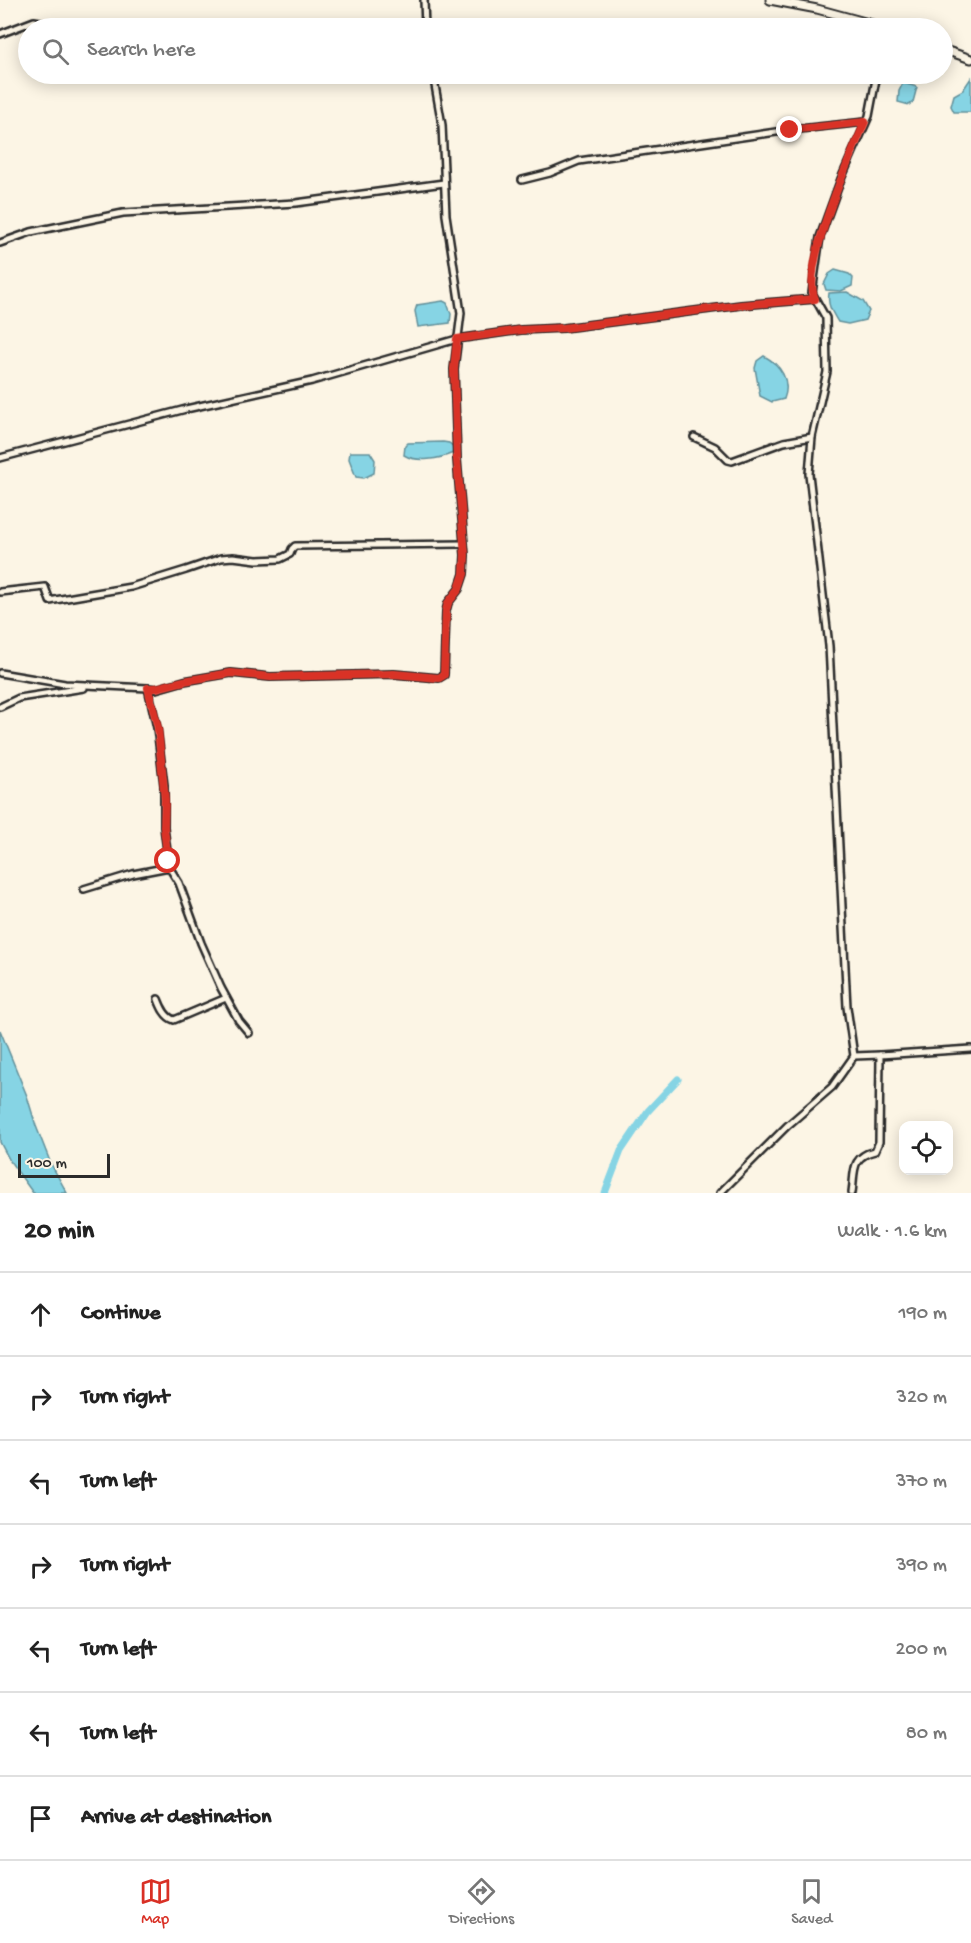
<!DOCTYPE html>
<html lang="en">
<head>
<meta charset="utf-8">
<style>
	body { margin:0; font-family:"Gochi Hand",sans-serif; background:#f2f2f2; color:#222 }
	.controls { position:absolute; right:18px; bottom:18px; display:grid; overflow:hidden; border-radius:12px; box-shadow:0 3px 15px #0003 }
	.controls button { width:54px; height:54px; display:grid; place-items:center; padding:0; border:0; border-bottom:2px solid #e0e0e0; background:#fff; color:#222; font:30px sans-serif }
	.scale { position:absolute; left:18px; bottom:15px; width:92px; box-sizing:border-box; padding-left:6px; border:3px solid #2b2b2b; border-top:0; font-size:16px; line-height:21px; white-space:nowrap; color:#2b2b2b; -webkit-text-stroke:4px #fcf5e5; paint-order:stroke }
	.stop { position:absolute; width:18px; height:18px; margin:-14px; border:4px solid #d93025; border-radius:50%; background:#fff }
	.stop.end { background:#d93025; border-color:#fff; box-shadow:0 2px 6px #0008 }
	.list { margin:0; padding:0; list-style:none }
	h2 { display:flex; justify-content:space-between; align-items:center; height:78px; margin:0; padding:0 24px; font-size:26px }
	h2 small { font-size:20px; font-weight:400; color:#767676 }
	.list li { display:grid; grid-template-columns:39px 1fr auto; gap:18px; align-items:center; box-sizing:border-box; height:84px; padding:0 24px; border-top:2px solid #e0e0e0 }
	.list b { display:block; font-size:22px; white-space:nowrap }
	.list em { font-size:20px; font-style:normal; color:#767676 }
	.icon { flex:none; width:33px; height:33px; fill:none; stroke:currentColor; stroke-width:2; stroke-linecap:round; stroke-linejoin:round }
	.map { position:relative; flex:none; width:971px; height:1193px; overflow:hidden }
	.search { position:absolute; background:#fff; box-shadow:0 3px 15px #0003; left:18px; right:18px; top:18px; height:66px; display:flex; align-items:center; gap:15px; box-sizing:border-box; padding:0 21px; border-radius:33px; color:#767676; font-size:22px }
	.sheet { height:666px; background:#fff }
	nav { display:flex; justify-content:space-around; align-items:center; box-sizing:border-box; height:84px; border-top:2px solid #e0e0e0; background:#fff; font-size:16px; color:#767676 }
	nav a { display:grid; justify-items:center; gap:3px }
	nav .on { color:#d93025 }
	.map>svg:first-child { display:block }
	.water { fill:#86d4e4; stroke:#62909a; stroke-width:1.5 }
	.lines { fill:none; stroke-linecap:round; stroke-linejoin:round }
	.canal { stroke:#86d4e4; stroke-width:7 }
	.minor-casing { stroke:#2b2b2b; stroke-width:10 }
	.tertiary-casing { stroke:#2b2b2b; stroke-width:11 }
	.minor { stroke:#fcf5e5; stroke-width:5 }
	.tertiary { stroke:#fcf5e5; stroke-width:7 }
	.route { stroke:#d93025; stroke-width:8 }
</style>
</head>
<body>
<div class="map">
<svg width="971" height="1193" viewBox="0 0 971 1193">
	<rect width="100%" height="100%" fill="#fcf5e5"/>
	<filter id="ink" filterUnits="userSpaceOnUse"><feTurbulence type="fractalNoise" baseFrequency=".0167" numOctaves="2"/><feDisplacementMap in="SourceGraphic" scale="12" xChannelSelector="R" yChannelSelector="G"/><feConvolveMatrix kernelMatrix="1 2 1 2 8 2 1 2 1" color-interpolation-filters="sRGB"/></filter>
	<g filter="url(#ink)">
		<g class="water">
			<path d="M971 78V112H954L951 106 954 95 963 90Z"/>
			<path d="M903 83 917 87 913 102 909 105 898 102 899 91Z"/>
			<path d="M835 270 849 274 853 278 852 286 841 291 826 290 824 284 829 274Z"/>
			<path d="M847 292 863 301 869 311 865 320 848 324 838 322C832 312 827 305 829 293Z"/>
			<path d="M443 301 447 303 451 314 450 323 418 327 415 311 417 305Z"/>
			<path d="M764 356C781 365 791 381 784 399L772 402 760 396 755 368 757 361Z"/>
			<path d="M443 442 449 443 454 447 453 453C440 459 417 463 404 455L405 446 408 443Z"/>
			<path d="M350 452H370L375 460 374 473 364 478 356 477 349 459Z"/>
			<path d="M0 1030 27 1096 36 1126 51 1164 67 1193H33L10 1161 0 1142Z"/>
		</g>
		<g class="lines">
			<path class="canal" d="M605 1193 621 1151 648 1111 678 1079"/>
			<g class="minor-casing">
				<g id="minor">
					<path d="M424 0 425 28"/>
					<path d="M0 34 34 21 40 22 48 28"/>
					<path d="M522 180 550 173 579 161 790 130 865 122"/>
					<path d="M0 243 31 232 123 213 296 203 444 183"/>
					<path d="M694 437 715 447 728 460 732 461 784 442 812 437"/>
					<path d="M0 458 186 409 312 381 457 339 521 330 564 328 741 305 815 299"/>
					<path d="M0 592 45 587 50 601 55 600 131 587 186 570 221 558 233 557 257 560 280 559 290 554 292 549 295 546 464 544"/>
					<path d="M0 673 65 684 148 688"/>
					<path d="M0 707 19 698 84 688"/>
					<path d="M84 889 133 874 169 867"/>
					<path d="M158 999C161 1007 165 1017 174 1020L226 998"/>
					<path d="M249 1033 239 1021 221 988 201 943 179 883 169 867 164 827V785L157 728 148 688 156 689 184 681 231 673 270 677 394 674 439 678 444 675 446 611 448 603 459 589 464 574 465 555 457 459 454 369 461 313 446 215 442 125 433 74"/>
					<path d="M854 1056 880 1055"/>
					<path d="M720 1193 787 1126 832 1087 854 1056 847 1007 829 646 809 474 812 437 827 372 826 318 812 293 820 237 841 179 869 116 877 74"/>
					<path d="M852 1193C855 1172 850 1157 875 1151L879 1142 880 1055 971 1049"/>
				</g>
			</g>
			<g class="tertiary-casing">
				<g id="tertiary">
					<path d="M770 0 817 9 887 28"/>
					<path d="M942 49 971 59"/>
				</g>
			</g>
			<use href="#minor" class="minor"/>
			<use href="#tertiary" class="tertiary"/>
		</g>
	</g>
	<g class="lines" filter="url(#ink)">
		<path class="route" d="M168 861 164 827 165 800 158 728 148 688H156L184 681 231 673 270 677 394 674 439 678 444 675 446 611 448 603 459 589 464 574 465 555 457 459 454 369 457 339 521 330 564 328 741 305 815 299C800 268 851 155 865 122L790 130"/>
	</g>
</svg>
<div class="controls">
<button><svg class="icon" aria-label="locate" viewBox="0 0 24 24"><circle cx="12" cy="12" r="6"/><path d="M12 2v4M12 18v4M2 12h4M18 12h4"/></svg></button>
</div>
<div class="scale">100 m</div>
<div class="stop" style="left:168px;top:861px"></div>
<div class="stop end" style="left:790px;top:130px"></div>
<div class="search"><svg class="icon" aria-label="search" viewBox="0 0 24 24"><circle cx="10" cy="10" r="6"/><path d="M15 15l6 6"/></svg>Search here</div>
</div>
<section class="sheet">
<h2>20 min<small>Walk · 1.6 km</small></h2>
<ul class="list">
<li><svg class="icon" aria-label="ahead" viewBox="0 0 24 24"><path d="M12 20V5M6 11l6-6 6 6"/></svg><div><b>Continue</b></div><em>190 m</em></li>
<li><svg class="icon" aria-label="right" viewBox="0 0 24 24"><path d="M7 20v-9h11M14 6l5 5-5 5"/></svg><div><b>Turn right</b></div><em>320 m</em></li>
<li><svg class="icon" aria-label="left" viewBox="0 0 24 24"><path d="M17 20v-9H6M10 6l-5 5 5 5"/></svg><div><b>Turn left</b></div><em>370 m</em></li>
<li><svg class="icon" aria-label="right" viewBox="0 0 24 24"><path d="M7 20v-9h11M14 6l5 5-5 5"/></svg><div><b>Turn right</b></div><em>390 m</em></li>
<li><svg class="icon" aria-label="left" viewBox="0 0 24 24"><path d="M17 20v-9H6M10 6l-5 5 5 5"/></svg><div><b>Turn left</b></div><em>200 m</em></li>
<li><svg class="icon" aria-label="left" viewBox="0 0 24 24"><path d="M17 20v-9H6M10 6l-5 5 5 5"/></svg><div><b>Turn left</b></div><em>80 m</em></li>
<li><svg class="icon" aria-label="arrive" viewBox="0 0 24 24"><path d="M6 21V4h12l-3 4 3 4H6"/></svg><div><b>Arrive at destination</b></div></li>
</ul>
</section>
<nav>
<a class="on"><svg class="icon" aria-label="map" viewBox="0 0 24 24"><path d="M3 6l6-2 6 2 6-2v14l-6 2-6-2-6 2zM9 4v14M15 6v14"/></svg>Map</a>
<a><svg class="icon" aria-label="directions" viewBox="0 0 24 24"><path d="M12 3l9 9-9 9-9-9zM9 14v-3h6M13 9l2 2-2 2"/></svg>Directions</a>
<a><svg class="icon" aria-label="saved" viewBox="0 0 24 24"><path d="M7 4h10v16l-5-4-5 4z"/></svg>Saved</a>
</nav>
</body>
</html>
